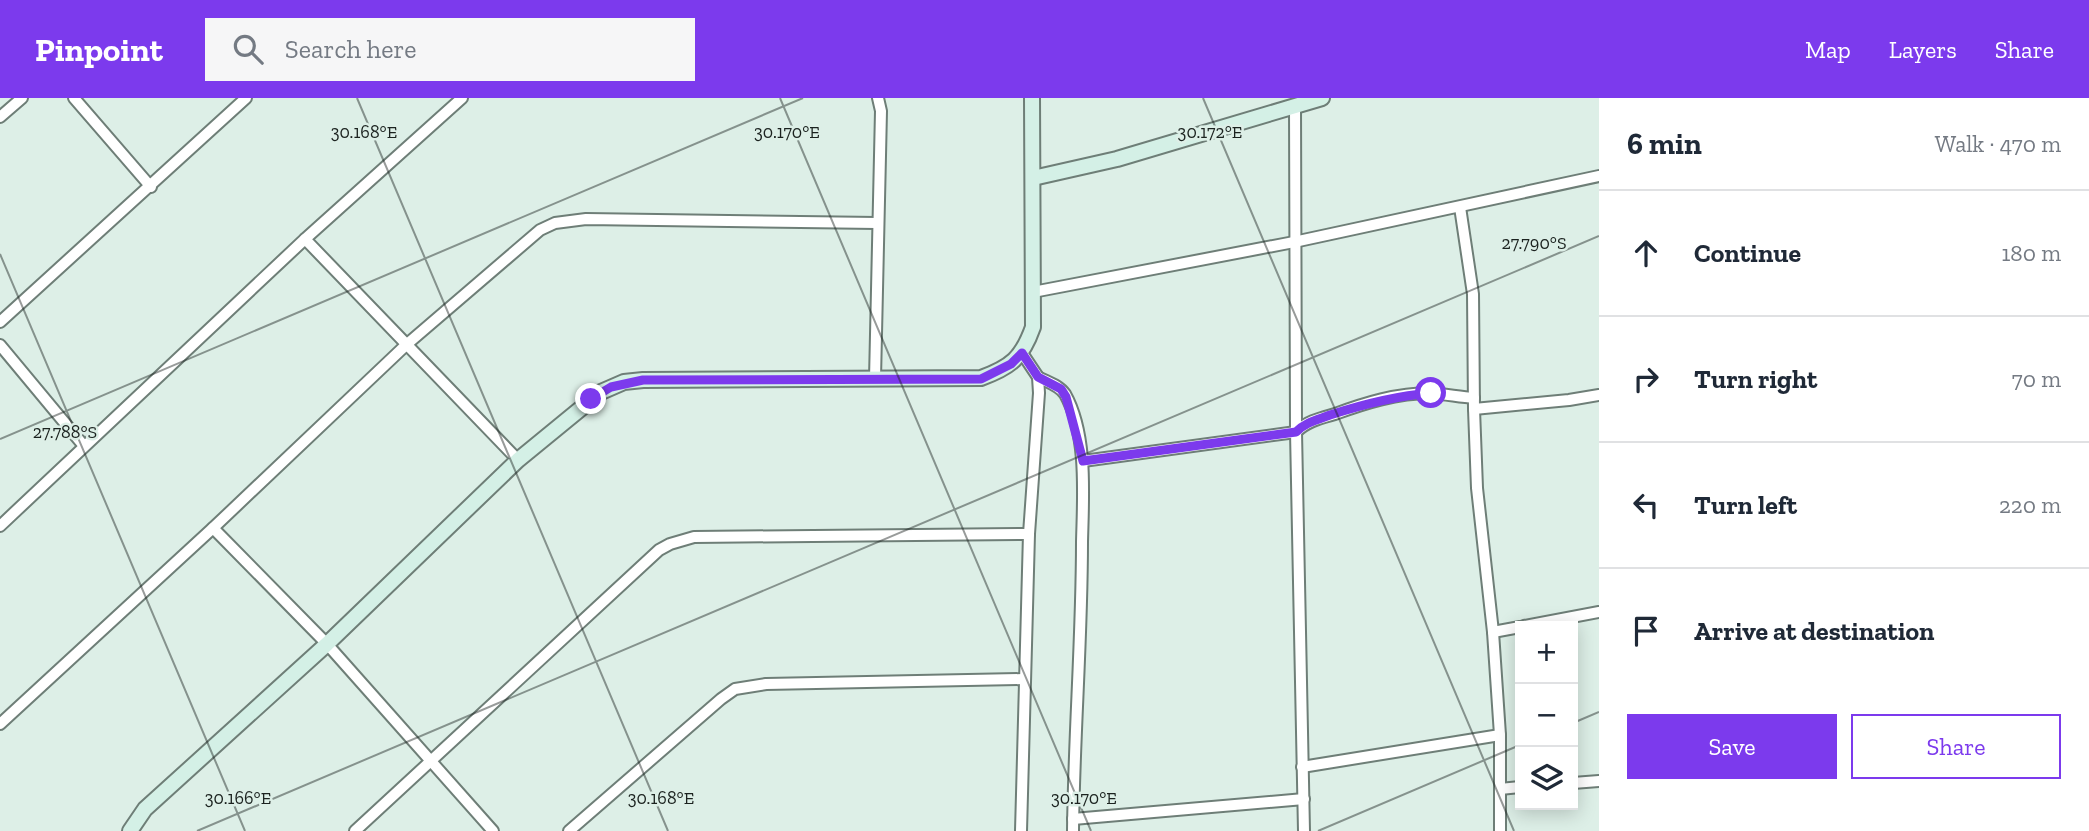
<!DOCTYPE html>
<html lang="en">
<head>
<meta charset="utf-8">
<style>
	body { margin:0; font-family:"Zilla Slab",serif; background:#f6f6f7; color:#1f2937 }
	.controls { position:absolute; right:21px; bottom:21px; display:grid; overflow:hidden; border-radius:0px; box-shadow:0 4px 18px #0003 }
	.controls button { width:63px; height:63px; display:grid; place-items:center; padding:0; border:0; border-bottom:2px solid #e0e1e3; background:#fff; color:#1f2937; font:35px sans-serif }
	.stop { position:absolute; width:21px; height:21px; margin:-16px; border:5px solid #7c3aed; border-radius:50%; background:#fff }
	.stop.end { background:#7c3aed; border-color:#fff; box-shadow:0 2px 7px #0008 }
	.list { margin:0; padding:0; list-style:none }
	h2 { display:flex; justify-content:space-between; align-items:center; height:91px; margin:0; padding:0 28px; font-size:30px }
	h2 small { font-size:23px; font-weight:400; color:#747a83 }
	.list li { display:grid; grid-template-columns:46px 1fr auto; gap:21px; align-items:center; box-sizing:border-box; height:126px; padding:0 28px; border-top:2px solid #e0e1e3 }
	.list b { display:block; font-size:26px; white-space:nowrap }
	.list em { font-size:23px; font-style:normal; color:#747a83 }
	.actions { display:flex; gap:14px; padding:21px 28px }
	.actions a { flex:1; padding:16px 0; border:2px solid #7c3aed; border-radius:0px; text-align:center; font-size:24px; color:#7c3aed }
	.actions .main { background:#7c3aed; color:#fff }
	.icon { flex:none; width:38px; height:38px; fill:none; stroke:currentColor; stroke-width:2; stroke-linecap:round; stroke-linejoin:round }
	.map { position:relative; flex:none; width:1599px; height:733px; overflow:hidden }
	header { display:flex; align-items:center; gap:42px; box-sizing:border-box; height:98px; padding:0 35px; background:#7c3aed; color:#fff }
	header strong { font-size:33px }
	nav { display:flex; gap:38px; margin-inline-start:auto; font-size:24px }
	.search { width:490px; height:63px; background:#f6f6f7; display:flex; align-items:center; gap:18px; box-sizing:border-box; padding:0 24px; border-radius:0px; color:#747a83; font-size:26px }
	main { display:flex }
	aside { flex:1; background:#fff }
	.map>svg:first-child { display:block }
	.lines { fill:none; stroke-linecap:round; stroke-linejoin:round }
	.street-casing { stroke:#6e7e77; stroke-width:14 }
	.secondary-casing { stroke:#6e7e77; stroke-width:18 }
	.street { stroke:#fff; stroke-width:10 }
	.secondary { stroke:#d4f0e6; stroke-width:14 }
	.route { stroke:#7c3aed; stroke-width:9 }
	.ticks { fill:none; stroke:#1b221f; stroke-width:2; stroke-opacity:0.45 }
	.ticks-label { font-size:18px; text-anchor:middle; fill:#1b221f; stroke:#ddefe7; stroke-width:5; stroke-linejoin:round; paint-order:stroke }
</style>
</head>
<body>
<header>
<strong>Pinpoint</strong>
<div class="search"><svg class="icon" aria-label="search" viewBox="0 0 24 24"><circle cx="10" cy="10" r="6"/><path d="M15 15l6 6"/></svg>Search here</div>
<nav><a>Map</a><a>Layers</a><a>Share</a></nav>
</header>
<main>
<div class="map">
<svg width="1599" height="733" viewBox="0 0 1599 733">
	<rect width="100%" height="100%" fill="#ddefe7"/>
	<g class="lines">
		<g class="street-casing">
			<g id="street">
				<path d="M74 0 151 89"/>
				<path d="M1295 8 1296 334 1304 733"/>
				<path d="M0 19 22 0"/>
				<path d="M1460 109 1473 196 1474 311 1477 390 1493 534 1500 637V733"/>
				<path d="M305 141 518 362"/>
				<path d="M1033 194 1294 144 1599 78"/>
				<path d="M0 224 246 0"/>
				<path d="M0 247 84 348"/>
				<path d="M1038 279C1047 284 1059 287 1065 296 1088 337 1083 399 1082 444 1082 540 1074 637 1073 733"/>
				<path d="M875 281 881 13 878 0"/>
				<path d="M1474 311 1569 302 1599 297"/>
				<path d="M1083 363 1296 334C1307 323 1321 320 1335 316 1365 305 1397 295 1430 295 1445 296 1460 299 1474 300"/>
				<path d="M0 428 305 141 462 0"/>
				<path d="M213 430 327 546 493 733"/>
				<path d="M1524 528 1599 514"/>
				<path d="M1493 534 1520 529"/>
				<path d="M0 626 213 430 406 247 540 132 555 125 586 121 877 125"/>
				<path d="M1302 669 1500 637"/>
				<path d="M1573 685 1599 683"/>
				<path d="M1500 691 1520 689"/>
				<path d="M1073 721 1304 701"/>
				<path d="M355 733 659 452 670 446 694 439 1029 436"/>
				<path d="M569 733 721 601 735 591 766 586 1024 581"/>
				<path d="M1021 733 1029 436 1039 295 1038 279 1022 255"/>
			</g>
		</g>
		<g class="secondary-casing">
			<g id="secondary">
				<path d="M1033 80 1117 61 1322 0"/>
				<path d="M130 733 145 711 327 546 518 362 601 294 624 284 643 282 981 280C1011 269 1022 260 1033 229L1032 0"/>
			</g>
		</g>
		<use href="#street" class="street"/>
		<use href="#secondary" class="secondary"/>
	</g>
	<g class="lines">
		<path class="route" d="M591 301 611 289 643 282 981 281 1011 266 1022 255 1038 279 1061 291 1066 299 1083 363 1296 334C1306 324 1317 322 1330 317 1364 306 1395 298 1431 295"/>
	</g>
	<path class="ticks" d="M357 0 668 733M780 0 1091 733M1203 0 1514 733M0 156 245 733M0 341 803 0M1573 625 1599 614M197 733 1599 138M1318 733 1520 647"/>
	<g class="ticks-label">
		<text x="364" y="40">30.168°E</text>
		<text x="787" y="40">30.170°E</text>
		<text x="1210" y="40">30.172°E</text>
		<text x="1534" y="151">27.790°S</text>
		<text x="65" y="340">27.788°S</text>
		<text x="238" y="706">30.166°E</text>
		<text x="661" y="706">30.168°E</text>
		<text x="1084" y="706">30.170°E</text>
	</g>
</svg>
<div class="controls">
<button>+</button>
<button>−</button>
<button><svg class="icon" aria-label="layers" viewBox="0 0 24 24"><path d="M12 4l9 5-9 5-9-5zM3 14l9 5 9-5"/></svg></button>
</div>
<div class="stop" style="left:1431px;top:295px"></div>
<div class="stop end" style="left:591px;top:301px"></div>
</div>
<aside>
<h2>6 min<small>Walk · 470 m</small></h2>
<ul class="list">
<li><svg class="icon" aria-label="ahead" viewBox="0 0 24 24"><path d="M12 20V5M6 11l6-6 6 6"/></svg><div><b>Continue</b></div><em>180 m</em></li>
<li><svg class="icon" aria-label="right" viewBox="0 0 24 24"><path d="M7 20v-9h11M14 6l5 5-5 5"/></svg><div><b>Turn right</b></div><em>70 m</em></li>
<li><svg class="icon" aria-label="left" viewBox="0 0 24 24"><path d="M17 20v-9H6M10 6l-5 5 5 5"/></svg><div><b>Turn left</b></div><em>220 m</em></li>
<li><svg class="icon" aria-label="arrive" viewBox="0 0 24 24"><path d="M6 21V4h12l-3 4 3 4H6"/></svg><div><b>Arrive at destination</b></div></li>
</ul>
<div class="actions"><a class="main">Save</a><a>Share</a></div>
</aside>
</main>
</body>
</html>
